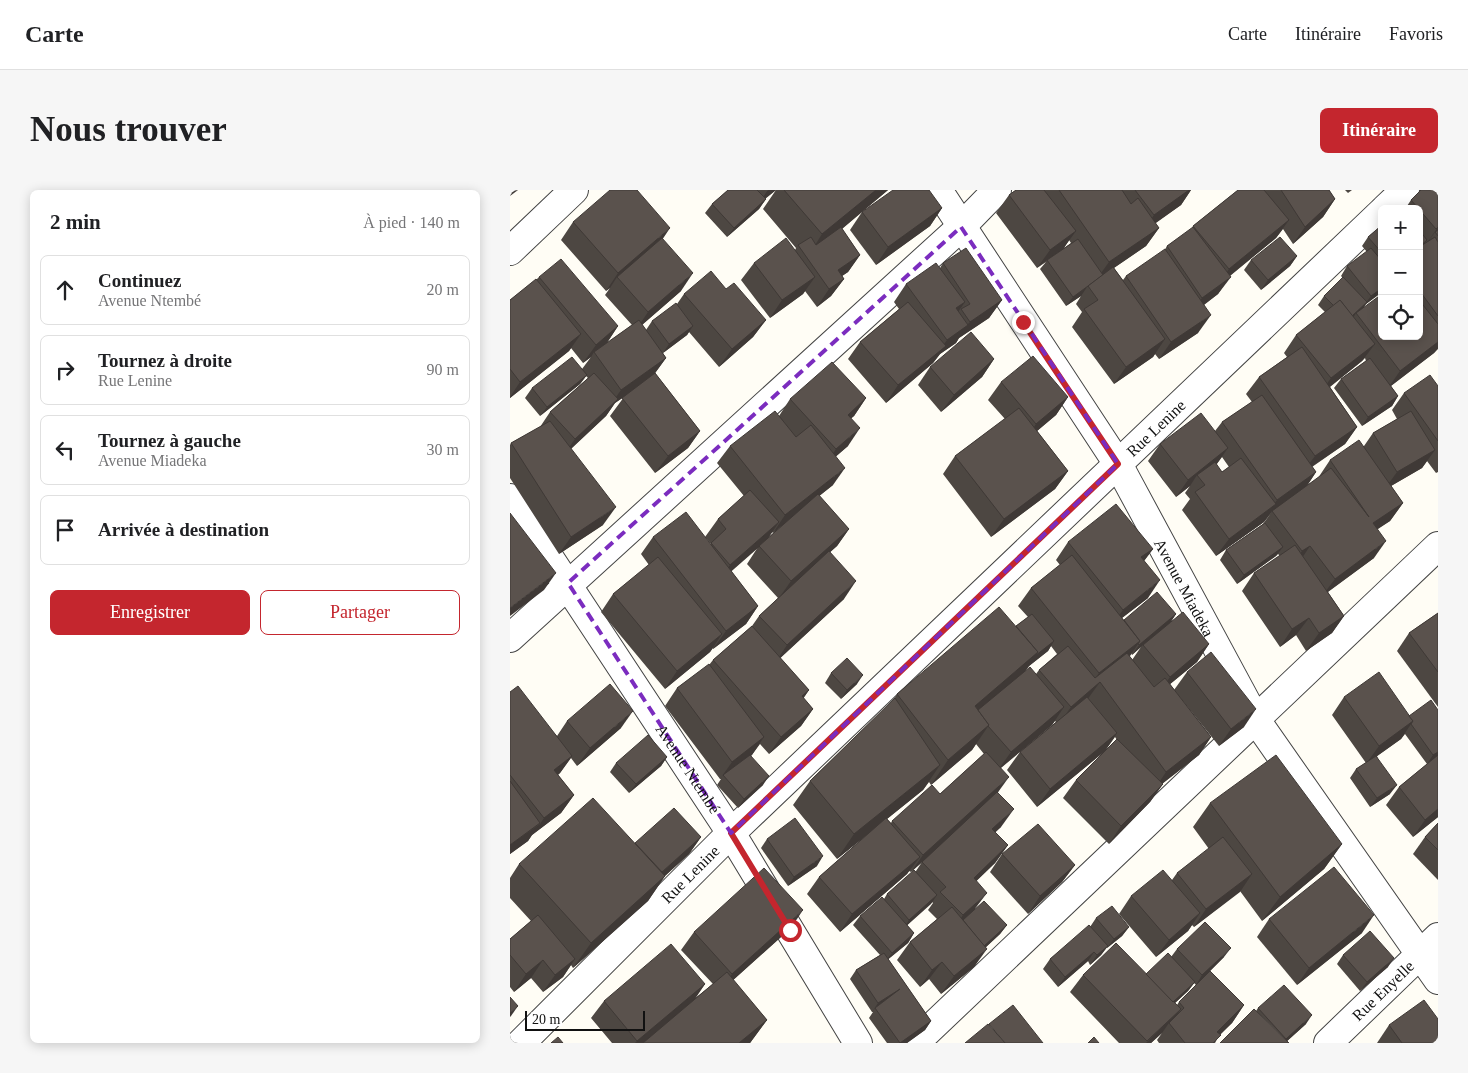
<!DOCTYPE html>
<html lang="fr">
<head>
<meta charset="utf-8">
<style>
	body { margin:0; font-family:"Times New Roman",serif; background:#f6f6f6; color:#202124 }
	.controls { position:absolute; right:15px; top:15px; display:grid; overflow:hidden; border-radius:8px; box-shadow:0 2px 12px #0003 }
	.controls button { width:45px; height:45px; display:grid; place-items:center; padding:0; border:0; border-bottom:1px solid #e0e0e0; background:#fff; color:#202124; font:25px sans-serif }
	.scale { position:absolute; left:15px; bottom:12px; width:120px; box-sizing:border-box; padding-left:5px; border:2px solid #111; border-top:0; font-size:14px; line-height:18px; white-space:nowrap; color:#111; -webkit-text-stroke:4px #fff; paint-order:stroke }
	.stop { position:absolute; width:15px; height:15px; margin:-11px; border:4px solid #c4262e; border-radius:50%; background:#fff }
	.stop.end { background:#c4262e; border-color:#fff; box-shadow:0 1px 5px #0008 }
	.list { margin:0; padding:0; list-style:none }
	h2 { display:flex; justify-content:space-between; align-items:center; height:65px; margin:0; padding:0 20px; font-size:21px }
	h2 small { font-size:16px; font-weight:400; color:#757577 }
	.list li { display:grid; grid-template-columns:32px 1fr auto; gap:15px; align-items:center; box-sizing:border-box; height:70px; margin:0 10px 10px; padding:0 10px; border:1px solid #e0e0e0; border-radius:8px }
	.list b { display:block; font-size:19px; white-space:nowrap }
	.list p { margin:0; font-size:16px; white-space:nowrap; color:#757577 }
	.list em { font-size:16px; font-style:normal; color:#757577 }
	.actions { display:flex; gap:10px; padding:15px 20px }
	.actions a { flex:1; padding:11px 0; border:1px solid #c4262e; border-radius:8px; text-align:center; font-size:18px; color:#c4262e }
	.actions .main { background:#c4262e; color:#fff }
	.icon { flex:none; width:28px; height:28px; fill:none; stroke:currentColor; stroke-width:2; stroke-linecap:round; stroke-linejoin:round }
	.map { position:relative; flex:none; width:928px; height:853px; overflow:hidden; border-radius:8px }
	header { display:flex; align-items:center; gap:30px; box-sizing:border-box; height:70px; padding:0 25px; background:#fff; border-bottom:1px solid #e0e0e0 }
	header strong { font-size:24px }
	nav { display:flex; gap:28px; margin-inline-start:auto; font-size:18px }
	.intro { display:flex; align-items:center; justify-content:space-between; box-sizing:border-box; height:120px; padding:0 30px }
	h1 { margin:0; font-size:35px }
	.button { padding:12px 22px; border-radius:8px; background:#c4262e; color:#fff; font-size:18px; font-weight:700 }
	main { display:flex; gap:30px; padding:0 30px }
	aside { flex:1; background:#fff; border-radius:8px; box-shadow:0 2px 12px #0003 }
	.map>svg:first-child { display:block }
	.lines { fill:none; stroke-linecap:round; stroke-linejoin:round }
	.minor-casing { stroke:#444; stroke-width:30 }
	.tertiary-casing { stroke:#444; stroke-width:30 }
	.minor { stroke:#fff; stroke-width:28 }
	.tertiary { stroke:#fff; stroke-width:28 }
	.wall { fill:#4d4742; fill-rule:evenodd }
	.shaded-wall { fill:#3f3936 }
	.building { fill:#5a524d; stroke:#3f3936 }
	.route { stroke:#c4262e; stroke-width:6 }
	.marked { fill:none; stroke:#7b2cbf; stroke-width:4; stroke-dasharray:10 6; stroke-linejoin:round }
	.labels { text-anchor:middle; stroke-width:5; stroke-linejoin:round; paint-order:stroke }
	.street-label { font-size:16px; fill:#111; stroke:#fff }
</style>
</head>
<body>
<header>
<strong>Carte</strong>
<nav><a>Carte</a><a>Itinéraire</a><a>Favoris</a></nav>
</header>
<div class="intro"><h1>Nous trouver</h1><a class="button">Itinéraire</a></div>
<main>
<aside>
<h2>2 min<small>À pied · 140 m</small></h2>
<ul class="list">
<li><svg class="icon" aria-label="ahead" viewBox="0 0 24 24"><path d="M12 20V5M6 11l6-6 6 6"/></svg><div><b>Continuez</b><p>Avenue Ntembé</p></div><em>20 m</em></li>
<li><svg class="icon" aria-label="right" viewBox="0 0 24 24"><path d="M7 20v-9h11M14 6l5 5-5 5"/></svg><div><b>Tournez à droite</b><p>Rue Lenine</p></div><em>90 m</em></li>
<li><svg class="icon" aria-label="left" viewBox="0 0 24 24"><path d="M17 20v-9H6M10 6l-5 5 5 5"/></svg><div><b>Tournez à gauche</b><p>Avenue Miadeka</p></div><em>30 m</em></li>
<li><svg class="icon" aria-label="arrive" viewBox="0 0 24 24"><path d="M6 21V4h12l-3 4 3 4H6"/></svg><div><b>Arrivée à destination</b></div></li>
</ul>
<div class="actions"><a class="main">Enregistrer</a><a>Partager</a></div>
</aside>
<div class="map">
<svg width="928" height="853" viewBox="0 0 928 853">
	<rect width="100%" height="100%" fill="#fffdf5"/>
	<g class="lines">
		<g class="minor-casing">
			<g id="minor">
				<path id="s1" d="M428 0 608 274 746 530 928 790"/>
				<path d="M0 61 64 0"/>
				<path id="s2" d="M0 308 221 643 348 853"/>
				<path d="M0 448 451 37 487 0"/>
				<path d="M405 853 928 356"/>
				<path id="s3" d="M818 853 928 747"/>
			</g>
		</g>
		<g class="tertiary-casing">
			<g id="tertiary">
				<path d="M875 19 895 0"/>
				<path id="s4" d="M11 853 221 643 872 22"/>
			</g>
		</g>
		<use href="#minor" class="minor"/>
		<use href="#tertiary" class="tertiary"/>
	</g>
	<g class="wall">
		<path d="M218 0H378L332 39 350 65 338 82 332 86 334 89 321 106 307 117 295 101 293 104 260 128 231 90 244 73 285 60 286 58 253 19 266 0 255 9H256L249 19 217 47 195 23 202 14Z"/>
		<path d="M506 0H681L671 15 645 33 649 38 636 56 604 78 613 90 616 86 654 61 657 56 682 39 683 36 728 0H819L825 9 813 27 783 54 773 39 766 48 720 86 708 104 694 115 688 143 649 169 645 164 643 167 604 194 562 137 572 122 566 114 571 106 556 116 530 79 536 72 527 78 486 23 499 5ZM559 50 561 53 554 58Z"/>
		<path d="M835 0H842L838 3Z"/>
		<path d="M928 0V159L924 163 881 196 888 206 882 216 852 236 824 198 831 189 856 171 855 168 852 171 820 197 847 237 835 254 802 277 806 282 797 296 808 288 820 270 854 256 863 243 887 229 882 220 894 203 928 196V282L926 283 917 271 912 278 881 296 893 313 880 331 867 339 864 368 818 402 834 426 822 443 796 461 786 445 770 457 732 401 744 383 770 366 768 364 766 366 727 394 710 370 716 360 753 334 761 323 754 332 706 366 672 320 680 309 675 303 680 296 666 307 638 271 650 254 705 241 712 232 742 212 736 204 749 187 777 167 774 163 786 145 815 122 808 115 814 106 833 88 831 86 837 76 857 62 852 56 858 47 872 35V102L856 114 854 117 909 146V19H895L901 10ZM712 267 719 277 712 282 706 275Z"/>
		<path d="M432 18 420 36 366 75 340 40 352 22Z"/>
		<path d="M63 32 153 49 171 101 132 135 136 140 142 131 167 114 174 104 216 99 256 130 243 147 209 177 179 142 177 145 153 163 156 168 145 183 190 241 178 258 145 283 100 226 114 207 105 213 96 226 61 259 93 335 49 364 0 288V255L1 253 30 237 40 222 78 188 76 186 70 194 30 226 15 208 22 198 72 179 81 167 73 173 61 158 59 161 0 208V110L27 89 29 87 108 136 97 153 122 135 95 105 100 98 96 101 51 50Z"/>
		<path d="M787 66 780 76 751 100 734 80 741 70Z"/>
		<path d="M433 73 492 110 479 128 449 148 446 153 430 164 423 173 376 213 338 169 350 152 389 119 384 112 396 94 430 78Z"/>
		<path d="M484 169 472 187 431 222 408 195 420 177Z"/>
		<path d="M491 192 558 207 546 225 527 241 558 281 545 299 481 347 433 284 445 266 495 229 478 210Z"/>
		<path d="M356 208 344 226 341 228 338 256 326 266 323 295 309 306 339 339 327 356 320 362 334 409 270 468 299 500 293 508 303 519 291 536 259 564 250 554 241 566 253 595 228 618 207 595 211 589H210L155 516 167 498 199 475 203 470 242 436 249 426 268 408 237 374 248 357 221 381 248 416 236 434 203 459V458L200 462 155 499 91 422 103 404 139 375 131 364 143 347 200 354H201L195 347 208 329 234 306 207 273 220 256 269 226 280 209ZM278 330 258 348 262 342 263 343Z"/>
		<path d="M558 352 643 359 634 371 638 408 612 428 614 430 666 424 660 433 699 454 687 472 660 494 701 547 689 565 652 594H653L640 612 599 654 553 608 566 590 607 550 605 547 595 561 527 617 497 580 510 562 546 532 545 531 542 535 491 578 488 603 491 637 485 642 498 655 485 673 466 691 465 720 497 735 490 744 476 757 464 777 431 804 419 789 410 797 387 770 400 752 427 729 418 720 423 713 422 712 397 735 404 743 398 753 378 769 421 831 415 840 397 853H377L359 828 363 822H362L340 789 346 780 370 765 343 735 350 726 374 709 377 704 406 681 412 672 417 668 401 682 399 681 397 684 330 742 297 704 309 687 358 644 327 669 283 615 300 591 383 511 387 504 506 436 518 427 508 416 521 398 550 375 546 370ZM541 456 547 464 529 480 526 484 515 481 519 476 538 461ZM631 457 622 470 619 466 621 463 622 465ZM466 554 474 564 430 604 382 631 381 633 377 629 413 600 419 592 421 595 462 560Z"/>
		<path d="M928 423V517L887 461 899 443Z"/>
		<path d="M677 482 734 537 709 556 664 500Z"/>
		<path d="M321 483 347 494 331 509 315 493Z"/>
		<path d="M0 502 47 546 57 531 111 538 67 576 61 568 50 583 48 585 64 605 51 623 22 645 18 651 0 664Z"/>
		<path d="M834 507 899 526 928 520V627L903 647 876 615 889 597 917 574 895 544 891 549 867 566 880 604 860 617 840 588 846 579 856 573 822 525Z"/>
		<path d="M157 567 151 576 119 603 100 582 106 573Z"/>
		<path d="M700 613 832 654 814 679 752 731 730 701 684 737 682 735 678 741 646 767 609 724 621 706 662 690 667 683 699 659 683 637Z"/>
		<path d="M928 633V690L903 664 915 647Z"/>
		<path d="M191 647 179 664 155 686 138 711 63 778 61 775 53 787 33 802 21 788 4 802 0 797V749L21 731 0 708V688L9 674 125 653Z"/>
		<path d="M257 649 307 676 278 696 251 658Z"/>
		<path d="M492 664 565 675 552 692 518 724 480 682Z"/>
		<path d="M586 728 619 737 612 746 597 758V757L591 765 580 775 578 771 548 797 533 779 540 769 580 737Z"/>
		<path d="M759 729 852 743 787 795 747 747Z"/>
		<path d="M281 738 223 790 257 830 240 853H102L81 828 94 811 195 794 184 809 203 794 171 760 184 742Z"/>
		<path d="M667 759 714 767 686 795 684 793 678 801 665 813 667 815 669 812 734 815 722 833 710 844 705 853H649L647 850 652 843 641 853H609L560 802 573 785 636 784 661 767Z"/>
		<path d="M833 765 878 777 850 801 827 774Z"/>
		<path d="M748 818 796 834 777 851 746 821Z"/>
		<path d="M879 835 928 853H867Z"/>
	</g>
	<g class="shaded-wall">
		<path d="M0 0H8L0 6Z"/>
		<path d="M258 0H266L248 14Z"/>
		<path d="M366 0H378L297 68 312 44Z"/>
		<path d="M679 0H681L671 15 632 43 644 25Z"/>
		<path d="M256 9 249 19 217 47 224 38Z"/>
		<path d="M825 9 813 27 783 54 795 37Z"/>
		<path d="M432 18 420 36 366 75 378 57Z"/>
		<path d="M779 30 766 48 707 96 719 79Z"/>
		<path d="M928 37V43L925 42 917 53 914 57Z"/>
		<path d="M160 38 148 56 107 87 100 98 96 101 108 83Z"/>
		<path d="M649 38 636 56 586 90 599 72Z"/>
		<path d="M566 41 553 59 537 70 527 78 540 60Z"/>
		<path d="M350 65 338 82 317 96 328 80Z"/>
		<path d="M787 66 780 76 751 100 758 90Z"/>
		<path d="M183 83 171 101 126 140 138 122Z"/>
		<path d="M305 87 293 104 260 128 272 110Z"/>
		<path d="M721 87 708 104 680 125 692 108Z"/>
		<path d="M334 89 321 106 307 117 319 99Z"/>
		<path d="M577 97 571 106 556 116 563 107Z"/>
		<path d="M872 98V102L856 114 851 121 846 123 841 131 837 130 855 114 861 106Z"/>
		<path d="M492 110 479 128 449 148 446 153 430 164 423 173 376 213 388 195 429 161 437 150 456 136 460 132Z"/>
		<path d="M455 112 443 129 446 118Z"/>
		<path d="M701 125 688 143 649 169 661 152Z"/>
		<path d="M256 130 243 147 209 177 222 159Z"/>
		<path d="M108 136 96 154 84 162 81 167 73 173 86 155Z"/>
		<path d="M183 136 177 145 153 163 159 154Z"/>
		<path d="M71 144 59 161 0 208V207L10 192Z"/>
		<path d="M655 149 643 167 604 194 616 177Z"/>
		<path d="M928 152V158L924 163 878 198 890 181Z"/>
		<path d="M865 154 852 171 808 206 821 188Z"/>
		<path d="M156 168 143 186 105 213 96 226 53 266 65 249 99 217 111 200Z"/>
		<path d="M484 169 472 187 431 222 444 205Z"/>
		<path d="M77 185 70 194 30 226 37 217Z"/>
		<path d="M888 206 882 216 852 236 858 227Z"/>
		<path d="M558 207 546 225 514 252 526 234Z"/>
		<path d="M356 208 344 226 326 242 338 225Z"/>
		<path d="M847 237 835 254 792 283 805 266Z"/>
		<path d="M350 238 338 256 314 277 326 259Z"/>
		<path d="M190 241 178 258 145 283 158 266Z"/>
		<path d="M718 258 706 275 687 285 680 296 666 307 678 290Z"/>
		<path d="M925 260 912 278 874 300 887 282Z"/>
		<path d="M335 278 323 295 263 343 275 325Z"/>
		<path d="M558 281 545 299 481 347 494 329Z"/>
		<path d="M806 282 794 300 762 321 754 332 706 366 719 349 761 318 767 310Z"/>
		<path d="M893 313 880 331 850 351 863 333Z"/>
		<path d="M106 317 93 335 49 364 61 347Z"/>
		<path d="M269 332 257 350 208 393 220 375Z"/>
		<path d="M339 339 327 356 269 408 281 391Z"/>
		<path d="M876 351 864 368 812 406 825 389Z"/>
		<path d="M800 356 788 374 780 379 792 361Z"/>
		<path d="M773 357 766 366 727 394 734 385Z"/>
		<path d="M643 359 630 376 631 367Z"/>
		<path d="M46 383 34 400 0 426V418Z"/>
		<path d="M650 390 638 408 600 437 613 420Z"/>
		<path d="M346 391 334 409 265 473 277 455Z"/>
		<path d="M248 416 236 434 203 459 216 441Z"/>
		<path d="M666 424 660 433 633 455 622 465 629 455Z"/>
		<path d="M834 426 822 443 796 461 809 443Z"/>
		<path d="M799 428 786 445 770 457 782 439Z"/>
		<path d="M212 444 200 462 155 499 167 481Z"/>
		<path d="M544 451 538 461 519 476 511 487 448 541 465 516 528 462Z"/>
		<path d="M630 451 618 469 576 501 589 483Z"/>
		<path d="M699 454 687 472 648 504 660 487Z"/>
		<path d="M353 485 347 494 331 509 337 500Z"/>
		<path d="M590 492 577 510 548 535 561 517Z"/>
		<path d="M299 500 287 518 292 506Z"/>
		<path d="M554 517 542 535 488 580 501 562Z"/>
		<path d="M303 519 291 536 259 564 271 547Z"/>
		<path d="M746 519 734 537 709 556 721 539Z"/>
		<path d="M123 521 111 538 67 576 80 558Z"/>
		<path d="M903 531 891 549 856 574 869 556Z"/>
		<path d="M479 535 462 560 421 595 438 570Z"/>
		<path d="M607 543 595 561 527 617 540 599Z"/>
		<path d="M254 547 242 565 214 586 213 585 210 589 222 572Z"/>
		<path d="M701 547 689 565 644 600 656 582Z"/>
		<path d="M928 562V566L917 574 923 565Z"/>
		<path d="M62 566 50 583 31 597 44 580Z"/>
		<path d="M157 567 151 576 119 603 126 594Z"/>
		<path d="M430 575 413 600 327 669 344 644Z"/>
		<path d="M259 586 253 595 228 618 234 609Z"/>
		<path d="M499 587 486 605 401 682 413 665Z"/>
		<path d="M653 594 640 612 599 654 611 636Z"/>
		<path d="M887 595 880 604 860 617 867 608Z"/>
		<path d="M64 605 51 623 22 645 18 651 0 664V655L30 634 34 628Z"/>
		<path d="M504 619 491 637 470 657 482 639Z"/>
		<path d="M928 619V627L903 647 915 630Z"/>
		<path d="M191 647 179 664 135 704 147 687Z"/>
		<path d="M832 654 814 679 752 731 770 707Z"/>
		<path d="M498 655 485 673 451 706 464 688Z"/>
		<path d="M313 666 307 676 278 696 284 687Z"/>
		<path d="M410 667 397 684 330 742 342 724Z"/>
		<path d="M565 675 552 692 518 724 530 706Z"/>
		<path d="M742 684 730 702 684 737 696 719Z"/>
		<path d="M155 686 138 711 63 778 81 753Z"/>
		<path d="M477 703 464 720 441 743 453 725Z"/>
		<path d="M427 705 421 714 393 739 399 730Z"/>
		<path d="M293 720 281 738 210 802 222 784Z"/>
		<path d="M690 723 678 741 646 767 659 750Z"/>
		<path d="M864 725 852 743 787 795 799 778Z"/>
		<path d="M497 735 490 744 462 770 468 761Z"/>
		<path d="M619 737 612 746 597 758 604 749Z"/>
		<path d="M404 743 398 753 375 772 382 763Z"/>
		<path d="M598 756 591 765 580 775 587 765Z"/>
		<path d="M721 758 714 767 686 795 692 785Z"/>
		<path d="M477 759 464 777 431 804 444 786Z"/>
		<path d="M584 762 578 771 548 797 555 787Z"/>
		<path d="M884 768 878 777 850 801 857 792Z"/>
		<path d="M65 769 53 787 33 802 45 785Z"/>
		<path d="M33 770 21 788 4 802 16 784Z"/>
		<path d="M432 772 419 789 410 797 422 780Z"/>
		<path d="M685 792 678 801 655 822 662 813Z"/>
		<path d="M195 794 183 812 133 853H125L127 851Z"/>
		<path d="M390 799 365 818 362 822 368 813Z"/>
		<path d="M734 815 722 833 702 853 707 842Z"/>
		<path d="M8 816 1 826 0 827V823Z"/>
		<path d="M671 819 661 834 659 833 652 843 641 853H636Z"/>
		<path d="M802 825 796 834 775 853H773L776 849Z"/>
		<path d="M257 830 240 853H229Z"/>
		<path d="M421 831 415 840 397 853H390Z"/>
	</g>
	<g class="building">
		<path d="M100 0H127L160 38 108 83 63 32Z"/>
		<path d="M218 0H247L256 9 224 38 202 14Z"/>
		<path d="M274 0H366L312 44Z"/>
		<path d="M383 0H419L432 18 378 57 352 22Z"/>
		<path d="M506 0H534L566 41 540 60 499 5Z"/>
		<path d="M549 0H612L621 14 628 8 649 38 599 72Z"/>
		<path d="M625 0H679L644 25Z"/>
		<path d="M728 0H754L779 30 719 79 683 36Z"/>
		<path d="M771 0H819L825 9 795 37Z"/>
		<path d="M911 0H928V37L926 39 901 10Z"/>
		<path d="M872 35V63L858 47Z"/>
		<path d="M331 37 350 65 328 80 334 89 319 99 288 55 301 47 306 55Z"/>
		<path d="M683 37 721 87 692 108 657 56Z"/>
		<path d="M909 40 917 50 909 57Z"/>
		<path d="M928 40V46L925 42Z"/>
		<path d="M770 47 787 66 758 90 741 70Z"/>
		<path d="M925 47 928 52V126L909 100V57Z"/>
		<path d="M152 48 183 83 138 122 107 87Z"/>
		<path d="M276 48 305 87 272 110 244 73Z"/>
		<path d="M568 49 593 85 563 107 537 70Z"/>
		<path d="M456 58 492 110 460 132 451 119 460 114 433 73Z"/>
		<path d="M861 58 872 71V98L861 106 837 76Z"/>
		<path d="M655 59 701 125 661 152 616 86Z"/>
		<path d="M51 69 108 136 86 155 29 87Z"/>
		<path d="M426 73 455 112 446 118 458 135 437 150 396 94Z"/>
		<path d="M603 77 655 149 616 177 574 119 588 110 578 96Z"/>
		<path d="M201 81 216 99 224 93 256 130 222 159 174 104Z"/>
		<path d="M833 87 857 112 842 126 830 110 824 116 814 106Z"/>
		<path d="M26 89 71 144 10 192 0 179V110Z"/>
		<path d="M872 104V146H909V110L928 134V152L890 181 846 123Z"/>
		<path d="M830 110 865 154 821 188 786 145Z"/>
		<path d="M398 112 436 156 388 195 350 152Z"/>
		<path d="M166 113 183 136 159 154 142 131Z"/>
		<path d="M129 130 156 168 111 200 84 162Z"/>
		<path d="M461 142 484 169 444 205 420 177Z"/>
		<path d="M792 157 847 237 805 266 749 187Z"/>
		<path d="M523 166 558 207 526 234 491 192Z"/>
		<path d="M62 167 77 185 37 217 22 198Z"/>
		<path d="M860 168 888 206 858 227 831 189Z"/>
		<path d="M322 172 356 208 338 225 350 238 326 259 280 209Z"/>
		<path d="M84 183 108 209 65 249 40 222Z"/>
		<path d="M145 183 190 241 158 266 112 208Z"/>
		<path d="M920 185 928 196V251L894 203Z"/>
		<path d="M752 205 806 282 767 310 712 232Z"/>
		<path d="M509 218 558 281 494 329 445 266Z"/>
		<path d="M265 221 286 247 301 235 335 278 275 325 220 256Z"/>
		<path d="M901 221 925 260 887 282 863 243Z"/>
		<path d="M691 223 718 258 678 290 650 254Z"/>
		<path d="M40 231 106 317 61 347 1 253Z"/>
		<path d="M849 250 893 313 863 333 876 351 825 389 800 356 792 361 762 321 821 278 859 327 820 270Z"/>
		<path d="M731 268 766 314 719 349 685 302 695 295 687 285 705 272 712 282Z"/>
		<path d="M240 300 269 332 220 375 201 353 216 339 208 329Z"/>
		<path d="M308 304 339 339 281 391 249 356Z"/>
		<path d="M606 314 643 359 631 367 650 390 613 420 558 352Z"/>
		<path d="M176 322 248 416 216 441 143 347Z"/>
		<path d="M0 323 46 383 0 418Z"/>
		<path d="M755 333 773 357 734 385 716 360Z"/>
		<path d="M785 355 834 426 809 443 799 428 782 439 744 383Z"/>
		<path d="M319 361 346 391 277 455 249 426Z"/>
		<path d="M562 365 630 451 589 483 521 398Z"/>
		<path d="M148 367 212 444 167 481 103 404Z"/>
		<path d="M647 402 666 424 629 455 628 454 630 451 614 430Z"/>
		<path d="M489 417 528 462 465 516 479 535 438 570 387 504Z"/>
		<path d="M673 422 699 454 660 487 633 455Z"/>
		<path d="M928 423V482L899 443Z"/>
		<path d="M522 424 544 451 525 466 528 462 506 436Z"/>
		<path d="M242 436 299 500 292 506 303 519 271 547 203 470Z"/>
		<path d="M558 456 585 488 617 463 644 497 655 488 701 547 656 582 590 492 561 517 529 480Z"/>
		<path d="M701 462 746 519 721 539 677 482Z"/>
		<path d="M337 468 353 485 337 500 321 483Z"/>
		<path d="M199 474 254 547 222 572 167 498Z"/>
		<path d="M520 477 554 517 501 562 478 536 479 535 468 520Z"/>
		<path d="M869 482 903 531 869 556 834 507Z"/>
		<path d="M100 494 123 521 80 558 57 531Z"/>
		<path d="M8 496 62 566 44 580 64 605 34 628 0 585V502Z"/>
		<path d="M577 507 607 543 540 599 510 562Z"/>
		<path d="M385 508 430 575 344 644 300 591Z"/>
		<path d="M921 510 928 520V562L923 565 901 534 903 531 899 526Z"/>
		<path d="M138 545 157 567 126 594 106 573Z"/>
		<path d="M607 549 653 594 611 636 566 590Z"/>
		<path d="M476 562 499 587 413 665 382 631 422 595 430 604Z"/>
		<path d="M240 565 259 586 234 609 213 585Z"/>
		<path d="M766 565 832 654 770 707 700 613Z"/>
		<path d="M928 565V619L915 630 889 597Z"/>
		<path d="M866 566 887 595 867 608 846 579Z"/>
		<path d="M0 591 30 633 0 655Z"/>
		<path d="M487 602 504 619 482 639 498 655 464 688 477 703 453 725 430 702 436 697 412 672Z"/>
		<path d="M83 608 155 686 81 753 9 674Z"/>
		<path d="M164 618 191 647 152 682 125 653Z"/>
		<path d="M285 628 313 666 284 687 257 649Z"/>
		<path d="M376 628 410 667 342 724 309 687Z"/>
		<path d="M928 633V660L915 647Z"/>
		<path d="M528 634 565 675 530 706 492 664Z"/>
		<path d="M713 647 742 684 696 719 667 683Z"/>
		<path d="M824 677 864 725 799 778 759 729Z"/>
		<path d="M254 678 293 720 222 784 184 742Z"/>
		<path d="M404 680 427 705 399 730 377 704Z"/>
		<path d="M653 680 690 723 659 750 621 706Z"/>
		<path d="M372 707 404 743 382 763 350 726Z"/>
		<path d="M474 711 497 735 474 756 453 730Z"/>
		<path d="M602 716 619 737 604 749 586 728Z"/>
		<path d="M442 717 477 759 444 786 432 772 422 780 400 752Z"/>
		<path d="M28 725 65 769 45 785 33 770 16 784 0 765V749Z"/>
		<path d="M695 732 721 758 692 785 667 759Z"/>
		<path d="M579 735 598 756 587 765 584 762 555 787 540 769Z"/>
		<path d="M860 741 884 768 857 792 833 765Z"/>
		<path d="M606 753 671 819 637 851 573 785Z"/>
		<path d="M161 754 195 794 127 851 94 811Z"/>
		<path d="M374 763 421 831 390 853 365 818 390 799 368 813 346 780Z"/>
		<path d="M658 763 685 792 663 812 636 784Z"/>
		<path d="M700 781 734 815 707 842 711 845 703 853H675L659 833 674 818 669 812Z"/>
		<path d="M217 782 257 830 229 853H133Z"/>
		<path d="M774 795 802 825 776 849 748 818Z"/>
		<path d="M0 807 8 816 0 823Z"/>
		<path d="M914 810 928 829V853H892L879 835Z"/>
		<path d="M503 815 533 853H495L479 834Z"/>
		<path d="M744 819 779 853H710Z"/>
		<path d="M478 834 495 853H455Z"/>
		<path d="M48 847 53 853H41Z"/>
		<path d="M584 847 589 853H578Z"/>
	</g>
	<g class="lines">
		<path class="route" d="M280 740 221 643 608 274 513 132"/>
	</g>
	<path class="marked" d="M451 37 608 274 221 643 58 393Z"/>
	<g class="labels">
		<g class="street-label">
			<text dy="6" stroke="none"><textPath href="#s4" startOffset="884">Rue Lenine</textPath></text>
			<text dy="6" stroke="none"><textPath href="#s1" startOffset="468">Avenue Miadeka</textPath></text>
			<text dy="6" stroke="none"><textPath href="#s2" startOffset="324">Avenue Ntembé</textPath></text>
			<text dy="6" stroke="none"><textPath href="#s4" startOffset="239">Rue Lenine</textPath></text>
			<text dy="6" stroke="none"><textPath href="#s3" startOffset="76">Rue Enyelle</textPath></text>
		</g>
	</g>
</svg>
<div class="controls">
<button>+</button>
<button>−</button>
<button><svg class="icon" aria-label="locate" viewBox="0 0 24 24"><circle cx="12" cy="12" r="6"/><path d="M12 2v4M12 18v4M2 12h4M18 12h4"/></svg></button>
</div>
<div class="scale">20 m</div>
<div class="stop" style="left:280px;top:740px"></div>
<div class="stop end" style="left:513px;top:132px"></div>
</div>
</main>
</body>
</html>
